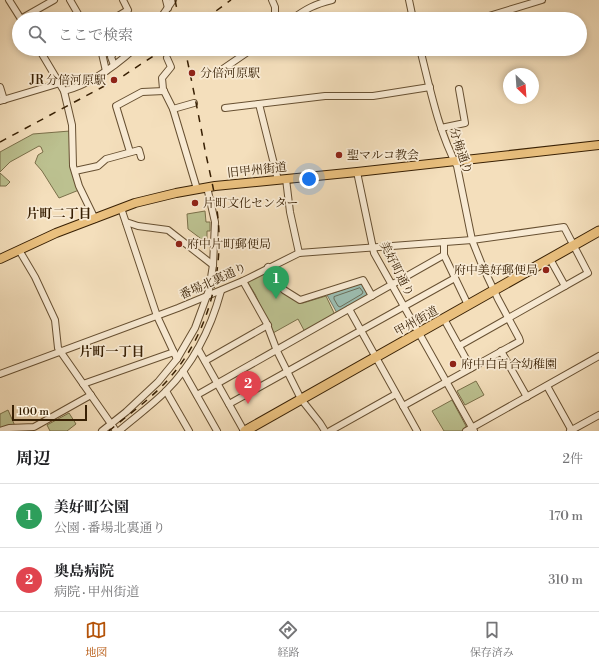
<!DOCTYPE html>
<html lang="ja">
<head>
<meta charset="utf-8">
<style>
	body { margin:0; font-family:"Libre Bodoni","Noto Serif JP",serif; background:#f2f2f2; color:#202124 }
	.compass { position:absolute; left:503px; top:68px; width:36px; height:36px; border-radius:50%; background:#fff; box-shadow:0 2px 6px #0003; rotate:155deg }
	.scale { position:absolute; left:12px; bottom:10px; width:75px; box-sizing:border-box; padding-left:4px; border:2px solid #382004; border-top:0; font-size:11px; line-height:14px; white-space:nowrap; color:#382004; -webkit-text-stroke:3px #f8ead3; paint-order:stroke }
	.you { position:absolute; left:309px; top:179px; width:14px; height:14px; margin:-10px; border:3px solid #fff; border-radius:50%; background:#1a73e8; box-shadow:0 0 0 6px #1a73e833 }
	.badge { display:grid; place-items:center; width:26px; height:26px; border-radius:50%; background:#b45309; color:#fff; font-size:13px; font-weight:700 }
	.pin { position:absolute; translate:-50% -33px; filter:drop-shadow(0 1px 2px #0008) }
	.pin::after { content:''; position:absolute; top:21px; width:14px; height:12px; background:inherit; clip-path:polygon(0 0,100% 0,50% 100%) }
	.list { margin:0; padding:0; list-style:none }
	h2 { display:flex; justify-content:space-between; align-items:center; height:52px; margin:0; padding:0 16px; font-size:17px }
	h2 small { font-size:13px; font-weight:400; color:#757577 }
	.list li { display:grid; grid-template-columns:26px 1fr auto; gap:12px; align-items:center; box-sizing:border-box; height:64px; padding:0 16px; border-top:1px solid #e0e0e0 }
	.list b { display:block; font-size:15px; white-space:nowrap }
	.list p { margin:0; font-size:13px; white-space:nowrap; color:#757577 }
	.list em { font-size:13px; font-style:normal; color:#757577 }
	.icon { flex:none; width:22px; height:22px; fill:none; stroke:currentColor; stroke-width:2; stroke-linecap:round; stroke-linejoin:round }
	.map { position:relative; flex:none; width:599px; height:431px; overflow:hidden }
	.search { position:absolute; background:#fff; box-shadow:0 2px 6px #0003; left:12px; right:12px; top:12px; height:44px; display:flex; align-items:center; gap:10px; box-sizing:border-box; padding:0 14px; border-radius:22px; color:#757577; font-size:15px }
	.sheet { height:180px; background:#fff }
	nav { display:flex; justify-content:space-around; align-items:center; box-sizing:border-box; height:56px; border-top:1px solid #e0e0e0; background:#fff; font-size:11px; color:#757577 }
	nav a { display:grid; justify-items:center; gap:2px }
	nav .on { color:#b45309 }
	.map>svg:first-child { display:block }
	.green { fill:#bcc190; stroke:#7a704a }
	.water { fill:#9cbdb1; stroke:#747e6c }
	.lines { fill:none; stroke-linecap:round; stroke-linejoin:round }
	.shore { stroke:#6a6e5a; stroke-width:1 }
	.minor-casing { stroke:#675032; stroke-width:8 }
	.major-casing { stroke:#382004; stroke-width:10 }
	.highway-casing { stroke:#382004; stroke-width:11 }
	.minor { stroke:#f8ead3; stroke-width:6 }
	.major { stroke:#eac07e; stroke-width:8 }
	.highway { stroke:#eac07e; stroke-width:9 }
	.rail { stroke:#382004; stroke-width:1.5; stroke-dasharray:7 7; stroke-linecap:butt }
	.poi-dot { fill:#8f2418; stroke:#f8ead3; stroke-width:1.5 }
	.labels { text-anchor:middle; stroke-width:3.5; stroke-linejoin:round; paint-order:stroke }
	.poi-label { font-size:12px; fill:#382004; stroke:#f8ead3; text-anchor:start }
	.street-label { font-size:12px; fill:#382004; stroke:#f8ead3 }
	.neighbourhood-label { font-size:13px; font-weight:bold; fill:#382004; stroke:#f8ead3 }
</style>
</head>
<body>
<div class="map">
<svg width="599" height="431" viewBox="0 0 599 431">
	<rect width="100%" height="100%" fill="#f4dfbc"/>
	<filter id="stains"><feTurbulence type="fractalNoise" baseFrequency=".005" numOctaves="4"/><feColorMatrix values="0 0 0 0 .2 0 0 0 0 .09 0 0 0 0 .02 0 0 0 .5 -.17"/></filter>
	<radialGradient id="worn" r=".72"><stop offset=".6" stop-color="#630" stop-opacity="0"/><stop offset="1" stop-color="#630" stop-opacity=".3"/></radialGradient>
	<g class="green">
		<path d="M70 131 79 190 59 198 42 171 35 163 38 155 43 152 41 147 39 146 10 162 0 172V152L33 134Z"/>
		<path d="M0 173 10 182 6 186H0Z"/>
		<path d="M205 211 206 222H210V231H207V239L204 241 188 229 187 214Z"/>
		<path d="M267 271C275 289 283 294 300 303H303L326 296 335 315 305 332 298 319 273 333 255 294 247 281Z"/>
		<path d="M476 381 484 395 465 405 457 391Z"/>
		<path d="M452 400 466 426V428L462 431H444L432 411Z"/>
		<path d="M8 410 15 426 0 429V414Z"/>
		<path d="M69 413 76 424 67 431H50L47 425Z"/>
	</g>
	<path class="water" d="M363 283 369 295 337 313 327 295Z"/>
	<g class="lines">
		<path class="shore" d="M360 288 363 292 362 294 340 307 338 306 334 299V297Z"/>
		<g class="minor-casing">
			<g id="minor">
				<path d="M9 0 21 19"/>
				<path d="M70 0 81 19"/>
				<path d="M166 0 168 8"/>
				<path d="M272 0 275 7V19"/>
				<path d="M409 0 413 19"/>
				<path d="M24 17 54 0"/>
				<path d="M113 19 128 10 123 0"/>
				<path d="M160 19 173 0"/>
				<path d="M292 19C306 9 315 4 332 0"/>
				<path d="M479 19 542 0"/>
				<path d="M39 49 64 91 72 125 73 166 79 186 95 219"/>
				<path d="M101 49 106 71"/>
				<path d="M167 58 171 67 162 78 163 89 173 109 197 189"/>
				<path d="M114 65 111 57 116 49"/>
				<path d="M217 73 252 49"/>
				<path d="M0 87 4 100"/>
				<path d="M64 91C91 84 114 67 134 49"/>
				<path d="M0 101 60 83"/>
				<path d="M259 104 278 180"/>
				<path d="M225 108 325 96H373L430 87"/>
				<path d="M173 109 194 103"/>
				<path d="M441 128 465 123 459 89"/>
				<path d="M130 152 116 106 142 92 164 91"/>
				<path d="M75 171 98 166 106 159 139 150 141 157"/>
				<path d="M357 172 374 253 474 431"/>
				<path d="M286 179 290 212 299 253"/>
				<path d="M121 208 157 316 177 359"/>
				<path d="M126 222 138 226 168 230 213 265"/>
				<path d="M444 242V255L468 305"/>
				<path d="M19 250 35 277 55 320 58 348 116 431"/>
				<path d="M550 259 565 286"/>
				<path d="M268 267 284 290 300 300 363 280 372 296"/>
				<path d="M243 281 266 322 277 351 301 399 320 423 325 431"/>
				<path d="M349 309 417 431"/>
				<path d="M444 319 471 368"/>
				<path d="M198 349 244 431"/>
				<path d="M501 351 527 397"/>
				<path d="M205 361 268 325"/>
				<path d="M183 371 217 431"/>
				<path d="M0 374 178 308 243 281 299 253 472 240 564 227 588 273 459 346"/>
				<path d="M83 384 174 352"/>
				<path d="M547 386 572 431"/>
				<path d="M166 391 189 431"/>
				<path d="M197 395 444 255"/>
				<path d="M229 404 455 278"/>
				<path d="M403 406 520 341 519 338 498 299 482 265 472 240 457 166C438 130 430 88 420 49"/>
				<path d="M0 431 9 428 34 427 91 395"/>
				<path d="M102 431 126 412 158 382 177 359 195 328 209 290 213 265 215 222 207 187"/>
				<path d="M119 431C134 418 151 406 166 391 193 364 211 328 221 291"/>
				<path d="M330 431 396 394"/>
				<path d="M466 431 599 356"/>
				<path d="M570 431 599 415"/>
			</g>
		</g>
		<g class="major-casing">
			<path id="major" d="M0 259 56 233 135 203 176 193 215 186 357 172 599 145"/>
		</g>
		<g class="highway-casing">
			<path id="highway" d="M245 431 599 231"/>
		</g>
		<use href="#minor" class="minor"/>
		<use href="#major" class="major"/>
		<use href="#highway" class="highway"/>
		<g class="rail">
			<path d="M175 0 179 19"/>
			<path d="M205 19 231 0"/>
			<path d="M0 142 123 76 164 49"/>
			<path d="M109 431C130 413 154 397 172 375 204 338 220 285 219 237 219 208 211 179 205 150 199 116 192 83 185 49"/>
		</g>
	</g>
	<g class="poi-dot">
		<circle cx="192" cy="73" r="4"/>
		<circle cx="114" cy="80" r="4"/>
		<circle cx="339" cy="155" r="4"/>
		<circle cx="195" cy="203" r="4"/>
		<circle cx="179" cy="244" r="4"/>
		<circle cx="546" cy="270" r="4"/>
		<circle cx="453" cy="364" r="4"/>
	</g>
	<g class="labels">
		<g class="poi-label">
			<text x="200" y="77">分倍河原駅</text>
			<text x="106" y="84" text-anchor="end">JR 分倍河原駅</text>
			<text x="347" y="159">聖マルコ教会</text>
			<text x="203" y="207">片町文化センター</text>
			<text x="187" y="248">府中片町郵便局</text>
			<text x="538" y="274" text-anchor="end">府中美好郵便局</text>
			<text x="461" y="368">府中白百合幼稚園</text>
		</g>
		<g class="street-label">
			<text transform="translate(461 151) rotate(71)" y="4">分梅通り</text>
			<text transform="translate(257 170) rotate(-6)" y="4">旧甲州街道</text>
			<text transform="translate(397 269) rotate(63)" y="4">美好町通り</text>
			<text transform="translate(213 281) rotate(-24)" y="4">番場北裏通り</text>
			<text transform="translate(416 321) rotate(-29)" y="4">甲州街道</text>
		</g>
		<g class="neighbourhood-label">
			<text x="59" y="218">片町二丁目</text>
			<text x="112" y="356">片町一丁目</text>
		</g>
	</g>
	<rect width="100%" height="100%" filter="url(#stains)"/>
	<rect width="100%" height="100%" fill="url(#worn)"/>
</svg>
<svg class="compass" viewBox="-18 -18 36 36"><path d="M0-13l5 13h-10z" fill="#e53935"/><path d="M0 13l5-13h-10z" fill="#757577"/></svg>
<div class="scale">100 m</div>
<div class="you"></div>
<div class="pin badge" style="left:276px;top:299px;background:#2e9e5b">1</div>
<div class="pin badge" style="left:248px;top:404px;background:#e0444e">2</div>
<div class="search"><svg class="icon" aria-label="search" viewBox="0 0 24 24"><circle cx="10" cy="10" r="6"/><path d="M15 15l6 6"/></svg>ここで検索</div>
</div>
<section class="sheet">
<h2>周辺<small>2件</small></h2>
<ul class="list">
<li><span class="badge" style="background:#2e9e5b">1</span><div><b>美好町公園</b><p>公園 · 番場北裏通り</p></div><em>170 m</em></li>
<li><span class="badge" style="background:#e0444e">2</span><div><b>奥島病院</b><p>病院 · 甲州街道</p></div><em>310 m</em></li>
</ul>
</section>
<nav>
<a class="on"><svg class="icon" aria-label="map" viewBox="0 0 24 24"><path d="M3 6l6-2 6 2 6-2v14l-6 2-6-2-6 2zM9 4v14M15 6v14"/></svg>地図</a>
<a><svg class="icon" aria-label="directions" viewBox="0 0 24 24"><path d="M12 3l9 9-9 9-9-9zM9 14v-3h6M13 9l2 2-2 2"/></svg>経路</a>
<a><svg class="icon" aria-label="saved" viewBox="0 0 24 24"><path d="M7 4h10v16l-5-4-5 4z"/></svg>保存済み</a>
</nav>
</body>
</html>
